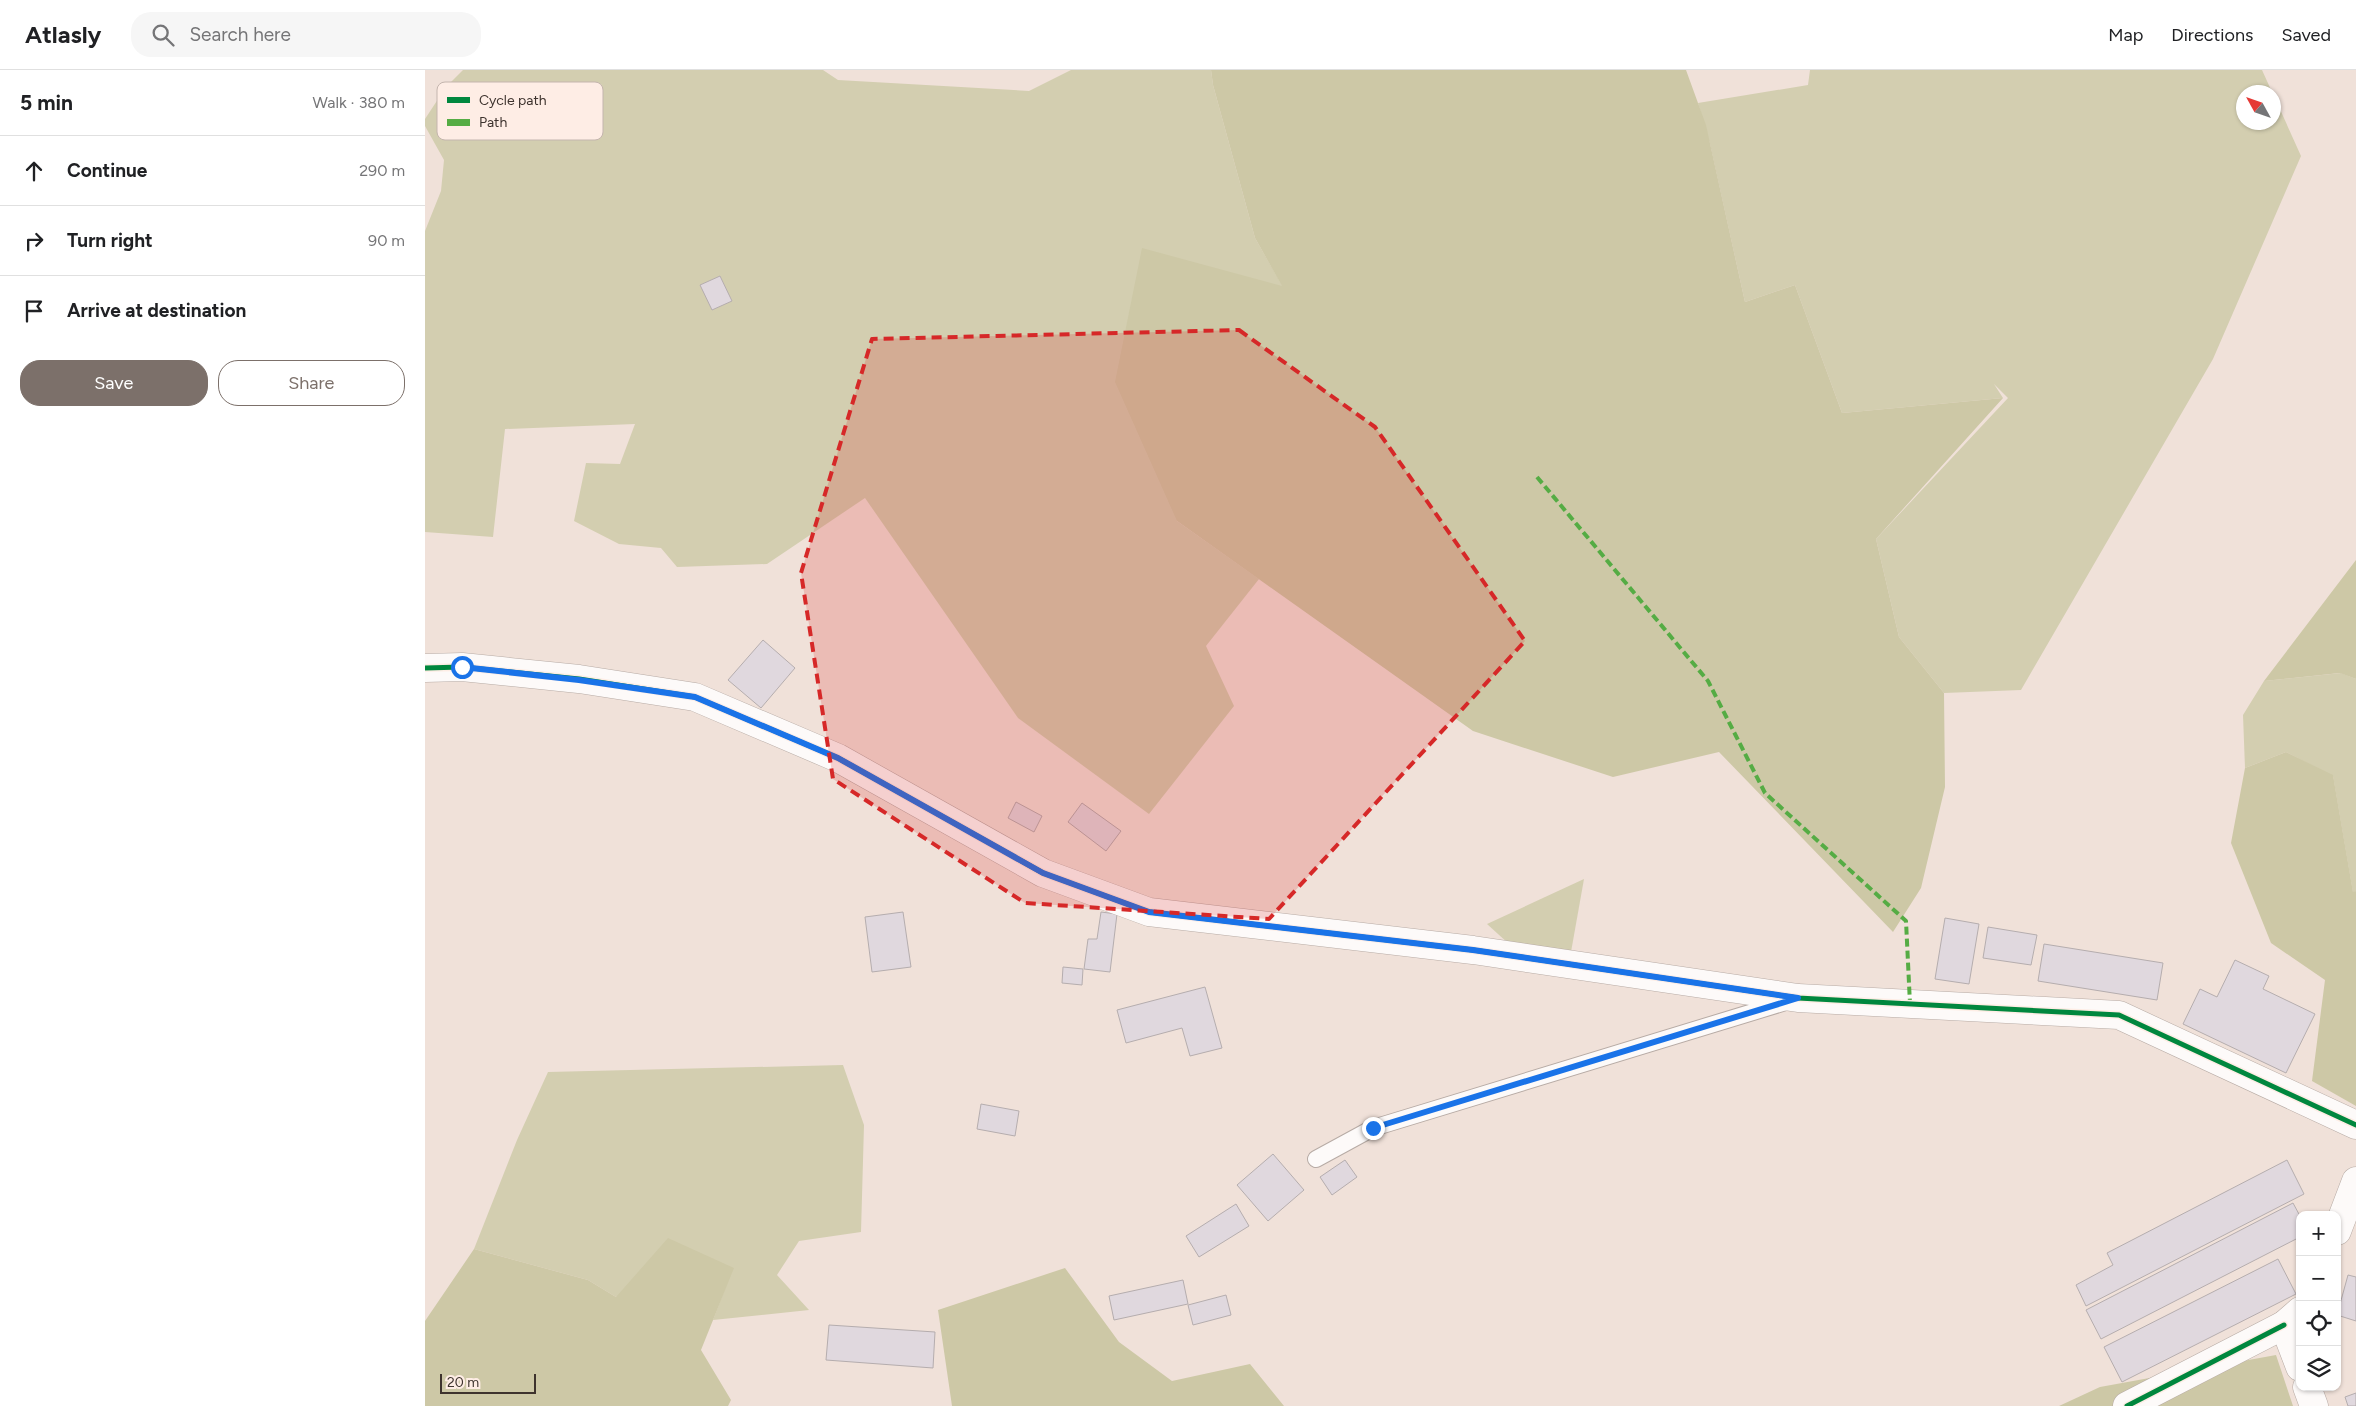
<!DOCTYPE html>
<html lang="en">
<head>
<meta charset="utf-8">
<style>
	body { margin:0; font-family:Figtree,sans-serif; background:#f6f6f6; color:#202124 }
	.controls { position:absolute; right:15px; bottom:15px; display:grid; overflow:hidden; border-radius:10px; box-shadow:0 1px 4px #0004 }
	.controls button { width:45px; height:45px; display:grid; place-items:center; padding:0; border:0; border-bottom:1px solid #e0e0e0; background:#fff; color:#202124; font:25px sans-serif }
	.compass { position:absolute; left:1811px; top:15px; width:45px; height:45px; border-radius:50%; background:#fff; box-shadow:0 1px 4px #0004; rotate:310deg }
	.scale { position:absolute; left:15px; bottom:12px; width:96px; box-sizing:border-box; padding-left:5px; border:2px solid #3e332e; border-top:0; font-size:14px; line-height:18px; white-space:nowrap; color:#3e332e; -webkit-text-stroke:4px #feede5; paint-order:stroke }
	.stop { position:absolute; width:15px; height:15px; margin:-11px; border:4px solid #1a73e8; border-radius:50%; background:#fff }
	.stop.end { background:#1a73e8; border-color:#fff; box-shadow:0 1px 5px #0008 }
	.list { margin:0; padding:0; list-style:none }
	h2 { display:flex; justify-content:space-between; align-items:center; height:65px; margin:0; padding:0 20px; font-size:21px }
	h2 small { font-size:16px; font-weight:400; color:#757577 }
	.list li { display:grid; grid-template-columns:32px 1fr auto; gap:15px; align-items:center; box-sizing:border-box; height:70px; padding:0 20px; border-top:1px solid #e0e0e0 }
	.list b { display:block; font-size:19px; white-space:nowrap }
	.list em { font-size:16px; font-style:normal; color:#757577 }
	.actions { display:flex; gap:10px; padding:15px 20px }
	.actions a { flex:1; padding:11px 0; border:1px solid #7c706a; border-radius:20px; text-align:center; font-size:18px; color:#7c706a }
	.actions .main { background:#7c706a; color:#fff }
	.icon { flex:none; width:28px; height:28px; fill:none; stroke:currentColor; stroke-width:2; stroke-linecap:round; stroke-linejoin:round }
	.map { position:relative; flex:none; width:1931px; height:1336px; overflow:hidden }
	header { display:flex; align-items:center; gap:30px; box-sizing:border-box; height:70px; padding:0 25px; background:#fff; border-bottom:1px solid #e0e0e0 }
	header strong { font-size:24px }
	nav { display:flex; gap:28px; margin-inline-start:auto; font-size:18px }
	.search { width:350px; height:45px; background:#f6f6f6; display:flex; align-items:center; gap:12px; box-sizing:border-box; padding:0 18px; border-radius:20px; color:#757577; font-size:19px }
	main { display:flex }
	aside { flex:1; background:#fff }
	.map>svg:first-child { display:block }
	.green { fill:#d3ceb0 }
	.forest { fill:#cdc8a6 }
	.building { fill:#e0d8de; stroke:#b5adae }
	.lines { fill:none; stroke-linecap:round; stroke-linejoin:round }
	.service-casing { stroke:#b7aba5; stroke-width:18 }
	.minor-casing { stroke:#b7aba5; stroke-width:29 }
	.service { stroke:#fdfaf9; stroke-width:16 }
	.minor { stroke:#fdfaf9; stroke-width:28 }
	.quiet { stroke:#55ac44; stroke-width:4; stroke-dasharray:8 4; stroke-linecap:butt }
	.cycleway-casing { stroke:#feede5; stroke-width:8 }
	.cycleway { stroke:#00873e; stroke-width:5 }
	.route { stroke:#1a73e8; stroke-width:6 }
	.marked { fill:#d62828; fill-opacity:0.2; stroke:#d62828; stroke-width:4; stroke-dasharray:10 6; stroke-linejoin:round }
	.key { fill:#feede5; stroke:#c4b5ae; stroke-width:1 }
	.key-label { font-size:14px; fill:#3e332e }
</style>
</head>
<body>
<header>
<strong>Atlasly</strong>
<div class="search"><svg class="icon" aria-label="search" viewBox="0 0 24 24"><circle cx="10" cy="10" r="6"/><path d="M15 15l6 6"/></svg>Search here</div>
<nav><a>Map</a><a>Directions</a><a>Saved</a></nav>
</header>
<main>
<aside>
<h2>5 min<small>Walk · 380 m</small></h2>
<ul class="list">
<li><svg class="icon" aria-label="ahead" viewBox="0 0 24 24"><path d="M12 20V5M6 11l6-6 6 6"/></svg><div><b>Continue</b></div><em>290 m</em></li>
<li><svg class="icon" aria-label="right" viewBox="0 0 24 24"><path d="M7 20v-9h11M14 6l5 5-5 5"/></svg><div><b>Turn right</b></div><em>90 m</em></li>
<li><svg class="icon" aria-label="arrive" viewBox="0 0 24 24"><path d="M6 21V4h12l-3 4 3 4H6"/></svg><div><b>Arrive at destination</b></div></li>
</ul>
<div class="actions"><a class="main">Save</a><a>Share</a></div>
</aside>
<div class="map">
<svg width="1931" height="1336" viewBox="0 0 1931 1336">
	<rect width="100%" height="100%" fill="#f0e1d9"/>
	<g class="green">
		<path d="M38 0H398L413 10 604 21 646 0H786L788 15 830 168 858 217 752 451 834 509 781 576 809 636 724 744 593 648 440 428 342 494 252 497 236 478 194 474 149 451 161 393 195 394 210 354 80 359 68 467 0 462V161L16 121 19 90 0 56V49L21 17Z"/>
		<path d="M1385 0H1837L1847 22H1818V52H1848L1849 26 1876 86 1788 289 1596 620 1519 623 1474 567 1451 469 1583 328 1569 314 1578 328 1417 343 1370 215 1320 232 1285 74 1273 33 1383 15Z"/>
		<path d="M1916 603 1931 609V821L1928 823 1908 706 1861 682 1820 698 1818 645 1839 611Z"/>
		<path d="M1159 809 1146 882 1084 874 1062 854Z"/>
		<path d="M418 995 439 1055 436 1162 374 1171 352 1205 384 1240 288 1250 308 1198 191 1227 163 1210 49 1179 92 1070 123 1002Z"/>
	</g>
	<g class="forest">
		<path d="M786 0H1261L1281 55 1320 232 1370 215 1417 343 1578 328 1451 469 1474 567 1519 623 1520 717 1496 818 1468 862 1294 682 1188 707 1048 661 752 451 690 312 717 178 857 216 830 168 788 15Z"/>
		<path d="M1931 490V609L1915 603 1839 611Z"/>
		<path d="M1861 682 1908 705 1928 822 1931 821V1036L1887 1011 1900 910 1846 873 1806 773 1820 698Z"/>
		<path d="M243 1168 309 1198 276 1280 306 1330 303 1336H0V1251L49 1179 163 1210 191 1227Z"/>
		<path d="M640 1198 694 1272 747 1311 825 1294 859 1336H527L513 1240Z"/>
		<path d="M1851 1285 1868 1336H1634L1675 1317Z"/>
	</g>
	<g class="building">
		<path d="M295 206 307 231 287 240 275 215Z"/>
		<path d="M338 570 370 598 336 638 303 610Z"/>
		<path d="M591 732 617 746 609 762 583 748Z"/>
		<path d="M657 733 696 761 681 781 643 752Z"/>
		<path d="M478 842 486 897 447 902 440 847Z"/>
		<path d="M676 842 692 844 685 902 659 899 663 869H672Z"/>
		<path d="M1520 848 1554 854 1544 914 1510 909Z"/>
		<path d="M1563 857 1612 865 1606 895 1558 888Z"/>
		<path d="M1619 874 1738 893 1732 930 1613 911Z"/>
		<path d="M1810 890 1844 906 1838 919 1890 944 1861 1003 1758 954 1775 919 1792 927Z"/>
		<path d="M638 897 658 899 657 915 637 913Z"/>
		<path d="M780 917 797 978 765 986 757 958 701 973 692 940Z"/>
		<path d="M556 1034 594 1041 590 1066 552 1059Z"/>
		<path d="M848 1084 879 1120 843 1151 812 1115Z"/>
		<path d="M920 1090 932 1107 907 1125 895 1107Z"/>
		<path d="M1862 1090 1879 1124 1661 1236 1651 1215 1688 1195 1682 1183Z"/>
		<path d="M1868 1133 1875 1146V1167L1676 1269 1661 1240Z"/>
		<path d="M811 1134 824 1156 774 1187 761 1166Z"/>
		<path d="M1853 1189 1871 1224 1697 1312 1679 1277Z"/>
		<path d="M1923 1205 1931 1207V1251L1912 1245Z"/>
		<path d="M758 1210 763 1234 689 1250 684 1226Z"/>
		<path d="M801 1225 806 1245 768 1255 763 1235Z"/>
		<path d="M404 1255 510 1262 508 1298 401 1290Z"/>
		<path d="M1931 1323V1336H1923L1920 1327Z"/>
	</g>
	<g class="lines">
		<g class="service-casing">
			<path id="service" d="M891 1089 948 1058 1364 931"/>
		</g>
		<g class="minor-casing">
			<g id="minor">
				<path d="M0 598 37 597 154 609 270 627 413 688 618 803 724 842 1048 880 1373 928 1694 945 1931 1055"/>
				<path d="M1912 1161 1931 1111"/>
				<path d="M1875 1241 1859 1255 1875 1297"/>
				<path d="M1882 1317 1889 1336"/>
				<path d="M1702 1336 1859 1255"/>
			</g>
		</g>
		<use href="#service" class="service"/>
		<use href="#minor" class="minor"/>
		<path class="quiet" d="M1112 407 1283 611 1340 723 1481 851 1485 934"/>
		<g class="cycleway-casing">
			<g id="cycleway">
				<path d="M0 598 37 597 154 609 270 627 413 688 618 803 724 842 1048 880 1373 928 1694 945 1931 1055"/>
				<path d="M1702 1336 1859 1255"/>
			</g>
		</g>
		<use href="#cycleway" class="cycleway"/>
	</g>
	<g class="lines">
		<path class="route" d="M37 597 154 610 270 627 413 688 618 803 724 842 1048 880 1373 928 948 1058"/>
	</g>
	<path class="marked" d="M814 260 950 357 1100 571 844 849 600 833 408 709 376 503 447 269Z"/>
	<rect x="12" y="12" width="166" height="58" rx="8" class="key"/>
	<rect x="22" y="27" width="23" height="6" fill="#00873e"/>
	<rect x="22" y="49" width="23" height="7" fill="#55ac44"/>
	<g class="key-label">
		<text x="54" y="35">Cycle path</text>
		<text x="54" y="57">Path</text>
	</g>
</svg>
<div class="controls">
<button>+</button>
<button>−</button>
<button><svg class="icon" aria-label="locate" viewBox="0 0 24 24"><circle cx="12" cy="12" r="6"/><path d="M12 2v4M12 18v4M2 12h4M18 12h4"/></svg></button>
<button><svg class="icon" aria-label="layers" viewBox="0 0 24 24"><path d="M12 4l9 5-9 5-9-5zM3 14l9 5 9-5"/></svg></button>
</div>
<svg class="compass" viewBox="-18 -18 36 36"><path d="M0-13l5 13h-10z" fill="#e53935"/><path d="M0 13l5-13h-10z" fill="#757577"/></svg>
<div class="scale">20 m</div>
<div class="stop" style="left:37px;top:597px"></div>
<div class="stop end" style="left:948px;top:1058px"></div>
</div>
</main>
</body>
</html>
